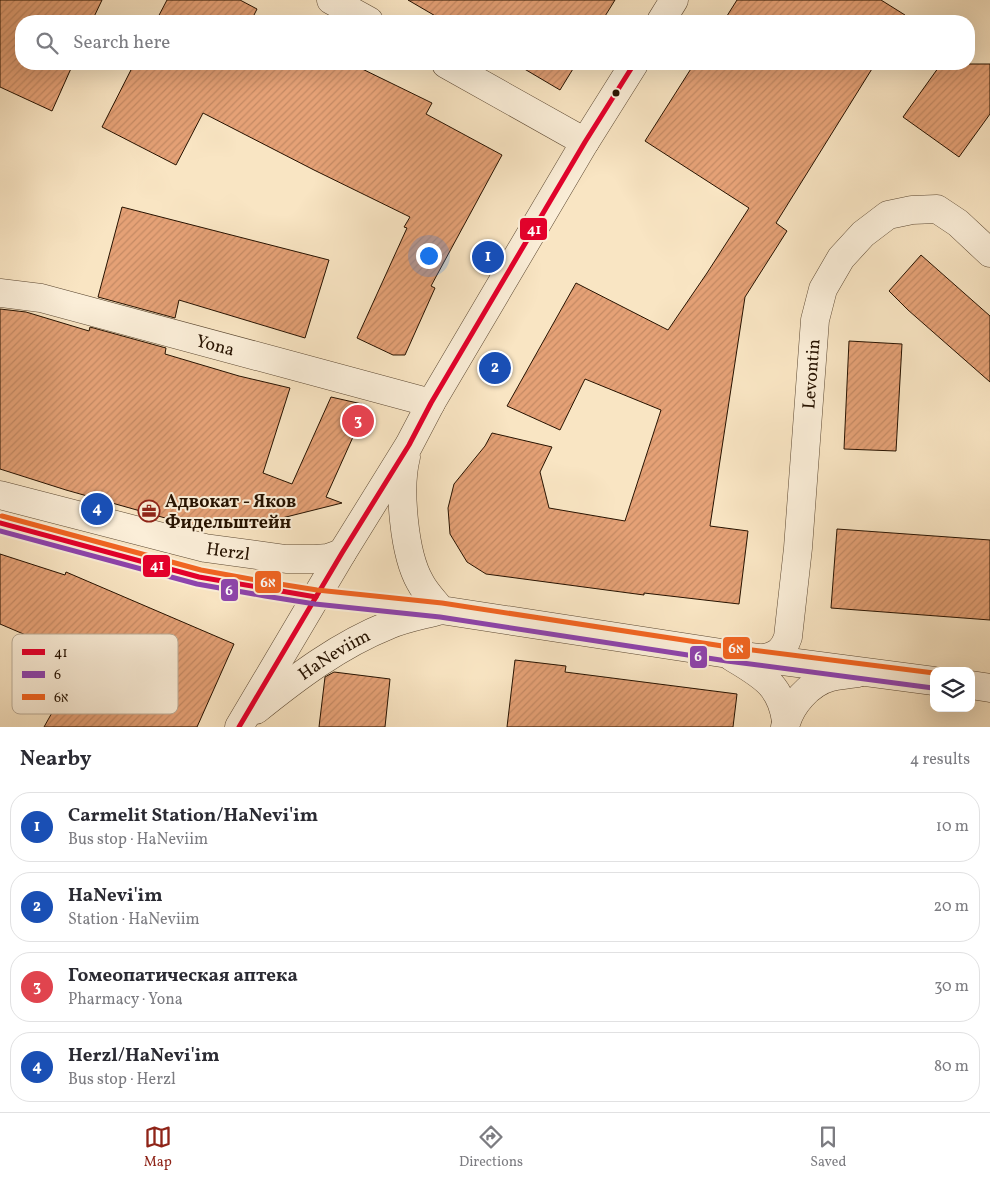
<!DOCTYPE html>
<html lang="en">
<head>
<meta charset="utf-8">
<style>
	body { margin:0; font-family:Vollkorn,"Frank Ruhl Libre",serif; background:#f7f7f7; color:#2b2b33 }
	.controls { position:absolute; right:15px; bottom:15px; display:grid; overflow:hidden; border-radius:10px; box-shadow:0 5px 20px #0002 }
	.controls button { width:45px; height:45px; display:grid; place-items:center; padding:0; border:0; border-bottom:1px solid #e1e1e2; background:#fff; color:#2b2b33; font:25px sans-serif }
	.you { position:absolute; left:428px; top:255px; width:18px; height:18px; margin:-12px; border:4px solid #fff; border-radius:50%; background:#1a73e8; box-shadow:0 0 0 8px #1a73e833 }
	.badge { display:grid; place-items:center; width:32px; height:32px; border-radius:50%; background:#8f2418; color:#fff; font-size:16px; font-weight:700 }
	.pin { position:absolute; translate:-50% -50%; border:2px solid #fff; box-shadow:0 1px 5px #0006 }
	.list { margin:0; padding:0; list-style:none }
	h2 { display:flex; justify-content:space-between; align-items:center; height:65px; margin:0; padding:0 20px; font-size:21px }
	h2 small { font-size:16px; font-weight:400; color:#7c7c81 }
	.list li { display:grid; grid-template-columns:32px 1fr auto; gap:15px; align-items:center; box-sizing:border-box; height:70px; margin:0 10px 10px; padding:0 10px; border:1px solid #e1e1e2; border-radius:20px }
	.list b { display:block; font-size:19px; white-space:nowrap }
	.list p { margin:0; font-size:16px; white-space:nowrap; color:#7c7c81 }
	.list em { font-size:16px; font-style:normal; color:#7c7c81 }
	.icon { flex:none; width:28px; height:28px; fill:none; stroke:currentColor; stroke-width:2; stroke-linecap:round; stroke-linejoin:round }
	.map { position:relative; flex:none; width:990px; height:727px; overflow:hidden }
	.search { position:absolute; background:#fff; box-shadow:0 5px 20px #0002; left:15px; right:15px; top:15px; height:55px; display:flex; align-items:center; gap:12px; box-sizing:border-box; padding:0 18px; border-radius:20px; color:#7c7c81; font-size:19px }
	.sheet { height:385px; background:#fff }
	nav { display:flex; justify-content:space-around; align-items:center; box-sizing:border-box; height:70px; border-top:1px solid #e1e1e2; background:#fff; font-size:14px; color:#7c7c81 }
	nav a { display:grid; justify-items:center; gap:2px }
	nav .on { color:#8f2418 }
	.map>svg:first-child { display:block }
	.building { fill:url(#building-hatch); stroke:#261200 }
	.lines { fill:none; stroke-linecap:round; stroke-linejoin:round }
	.service-casing { stroke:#5b4731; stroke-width:18 }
	.minor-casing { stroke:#5b4731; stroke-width:29 }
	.tertiary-casing { stroke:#5b4731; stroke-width:29 }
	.service { stroke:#fbeed8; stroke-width:16 }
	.minor { stroke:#fbeed8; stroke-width:28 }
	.tertiary { stroke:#fbeed8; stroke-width:28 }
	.bus-1-casing { stroke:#fbeed8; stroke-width:9 }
	.bus-2-casing { stroke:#fbeed8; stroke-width:9 }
	.bus-3-casing { stroke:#fbeed8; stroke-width:9 }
	.bus-1 { stroke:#e4002b; stroke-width:5 }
	.bus-2 { stroke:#8e44ad; stroke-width:5 }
	.bus-3 { stroke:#f26522; stroke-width:5 }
	.bus-dot { fill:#261200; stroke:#fbeed8; stroke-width:2 }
	.labels { text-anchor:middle; stroke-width:4; stroke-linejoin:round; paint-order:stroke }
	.street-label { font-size:18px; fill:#261200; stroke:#fbeed8 }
	.poi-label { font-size:18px; font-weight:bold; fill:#261200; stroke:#fbeed8; text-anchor:start }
	.key { fill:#fbeed8; stroke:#bbac97; stroke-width:1 }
	.key-label { font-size:14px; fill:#261200 }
	.line-badge { stroke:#fbeed8; stroke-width:2 }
	.badge-label { font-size:14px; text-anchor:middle; font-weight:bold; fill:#fff }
</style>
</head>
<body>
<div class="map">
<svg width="990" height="727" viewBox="0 0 990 727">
	<defs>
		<pattern id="building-hatch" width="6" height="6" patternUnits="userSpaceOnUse" patternTransform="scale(1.25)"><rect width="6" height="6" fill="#e5a176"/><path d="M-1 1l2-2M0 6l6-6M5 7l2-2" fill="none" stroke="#c48a64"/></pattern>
	</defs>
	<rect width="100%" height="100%" fill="#f9e5c3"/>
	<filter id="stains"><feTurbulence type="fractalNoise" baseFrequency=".004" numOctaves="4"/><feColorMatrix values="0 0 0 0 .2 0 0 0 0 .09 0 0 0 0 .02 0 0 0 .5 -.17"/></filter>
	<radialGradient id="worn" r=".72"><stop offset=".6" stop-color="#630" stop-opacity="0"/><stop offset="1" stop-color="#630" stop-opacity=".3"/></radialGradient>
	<g class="building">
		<path d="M0 0H102L92 21H21V64H73L52 111 0 87Z"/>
		<path d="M167 0H240L257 9 251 21H156Z"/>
		<path d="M408 0H615L602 21H444Z"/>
		<path d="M737 0H881L905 15 901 21H729L725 19Z"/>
		<path d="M134 64H352L432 103 426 114 502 155 431 286 435 288 405 355H393L357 338 407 228 404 227 410 217 314 170 203 113 176 165 102 127Z"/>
		<path d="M516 64H576L560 90Z"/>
		<path d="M694 64H875L776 223 787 231 745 297 710 526 748 531 739 604 644 593V595L486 574 467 562 450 534 448 508 454 484 485 446 492 433 552 447 540 472 549 508 625 521 661 410 585 379 560 430 507 406 576 283 668 330 707 273 749 208 645 141Z"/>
		<path d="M941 64H990V114L959 157 903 117Z"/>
		<path d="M122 207 329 260 305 338 179 300 175 318 98 297Z"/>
		<path d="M921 255 990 316V382L908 310 889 291Z"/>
		<path d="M0 309 26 312 89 331 90 327 166 348 165 354 239 376 290 388 263 473 292 484 331 397 362 404V417L326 497 342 503 238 529 190 525 66 490 0 469Z"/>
		<path d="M849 341 902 344 896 451 844 449Z"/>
		<path d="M837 529 990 540V620L831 608Z"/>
		<path d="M0 554 65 575 66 572 234 644 197 727H44L82 659 0 624Z"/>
		<path d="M515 660 566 666 565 672 737 694 733 727H507Z"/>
		<path d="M334 672 390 679 385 727H319L325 677Z"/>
	</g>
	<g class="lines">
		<g class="service-casing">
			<path id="service" d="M0 523 199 577 316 597 423 608"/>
		</g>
		<g class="minor-casing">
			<g id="minor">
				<path d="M331 0 369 21"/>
				<path d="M446 64 585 142"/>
				<path id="s1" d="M0 293 41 298 431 403"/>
				<path d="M732 657C761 675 781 684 786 721"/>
				<path id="s2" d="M758 659C775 657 783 652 788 637L798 548 815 320 823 289 841 258 863 234 888 215 912 210 937 209 958 223 990 253"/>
				<path d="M785 727C790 705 809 683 831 677 840 675 849 674 858 673"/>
			</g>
		</g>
		<g class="tertiary-casing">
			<g id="tertiary">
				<path d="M661 21 674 0"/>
				<path d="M406 457C398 488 404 554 420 582 425 592 434 601 441 610L728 654 934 681"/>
				<path id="s3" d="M0 495 205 548 286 559H315L328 558 342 553"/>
				<path d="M971 685 990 688"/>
				<path id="s4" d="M256 710C297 677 339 645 389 625 405 618 424 615 441 610"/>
				<path d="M239 727 342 553 409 445 431 403 585 142 634 64"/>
			</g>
		</g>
		<use href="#service" class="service"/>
		<use href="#minor" class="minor"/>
		<use href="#tertiary" class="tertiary"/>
		<g class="bus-1-casing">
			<g id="bus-1">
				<path d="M0 523 199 577 316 597"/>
				<path d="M239 727 342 553 409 445 431 403 585 142 634 64"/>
			</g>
		</g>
		<g class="bus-2-casing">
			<path id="bus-2" d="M0 531 197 584 265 596 315 604 440 617 727 661 933 688"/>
		</g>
		<g class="bus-3-casing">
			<path id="bus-3" d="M2 516 201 570 267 582 317 590 442 603 729 647 934 673"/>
		</g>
		<use href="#bus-1" class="bus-1"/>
		<use href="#bus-2" class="bus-2"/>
		<use href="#bus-3" class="bus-3"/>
	</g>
	<defs>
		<g id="office-ring" transform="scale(1.125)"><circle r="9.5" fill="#fbeed8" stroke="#8f2418" stroke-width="1.5"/><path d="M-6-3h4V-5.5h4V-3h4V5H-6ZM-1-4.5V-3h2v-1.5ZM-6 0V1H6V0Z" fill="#8f2418"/></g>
	</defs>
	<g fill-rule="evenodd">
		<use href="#office-ring" x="149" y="511"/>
	</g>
	<circle class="bus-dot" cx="616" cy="93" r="4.5"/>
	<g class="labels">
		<g class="street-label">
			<text dy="6" stroke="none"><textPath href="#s1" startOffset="222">Yona</textPath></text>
			<text dy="6" stroke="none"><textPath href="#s2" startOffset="304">Levontin</textPath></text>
			<text dy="6" stroke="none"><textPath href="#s3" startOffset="235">Herzl</textPath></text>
			<text dy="6" stroke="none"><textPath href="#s4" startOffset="96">HaNeviim</textPath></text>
		</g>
		<g class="poi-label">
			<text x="165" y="507">Адвокат - Яков<tspan x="165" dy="21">Фидельштейн</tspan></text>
		</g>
	</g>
	<rect x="12" y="634" width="166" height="80" rx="8" class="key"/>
	<rect x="22" y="649" width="23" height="6" fill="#e4002b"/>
	<rect x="22" y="671" width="23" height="7" fill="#8e44ad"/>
	<rect x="22" y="694" width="23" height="6" fill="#f26522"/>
	<g class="key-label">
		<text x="54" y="657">41</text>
		<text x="54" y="679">6</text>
		<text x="54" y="702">6א</text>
	</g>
	<g class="line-badge">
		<rect x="519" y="217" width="29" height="24" rx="5" fill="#e4002b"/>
		<rect x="142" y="554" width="29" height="24" rx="5" fill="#e4002b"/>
		<rect x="254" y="570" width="28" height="24" rx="5" fill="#f26522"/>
		<rect x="220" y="578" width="19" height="24" rx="5" fill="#8e44ad"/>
		<rect x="722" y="636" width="29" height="24" rx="5" fill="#f26522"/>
		<rect x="689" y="645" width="19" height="24" rx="5" fill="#8e44ad"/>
	</g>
	<g class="badge-label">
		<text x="534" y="234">41</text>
		<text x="157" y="570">41</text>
		<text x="268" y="587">6א</text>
		<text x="229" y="595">6</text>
		<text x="736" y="653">6א</text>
		<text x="698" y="661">6</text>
	</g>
	<rect width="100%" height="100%" filter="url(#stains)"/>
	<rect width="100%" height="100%" fill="url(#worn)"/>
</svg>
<div class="controls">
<button><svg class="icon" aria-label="layers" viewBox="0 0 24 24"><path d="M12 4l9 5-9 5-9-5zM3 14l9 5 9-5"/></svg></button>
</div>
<div class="you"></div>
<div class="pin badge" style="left:488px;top:257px;background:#1a4fb4">1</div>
<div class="pin badge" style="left:495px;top:368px;background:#1a4fb4">2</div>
<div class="pin badge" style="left:358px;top:421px;background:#e0444e">3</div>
<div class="pin badge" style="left:97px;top:509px;background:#1a4fb4">4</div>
<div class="search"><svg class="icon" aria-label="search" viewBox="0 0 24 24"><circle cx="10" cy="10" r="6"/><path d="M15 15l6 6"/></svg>Search here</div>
</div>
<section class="sheet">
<h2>Nearby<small>4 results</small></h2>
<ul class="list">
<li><span class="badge" style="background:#1a4fb4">1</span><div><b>Carmelit Station/HaNevi'im</b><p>Bus stop · HaNeviim</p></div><em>10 m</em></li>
<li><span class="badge" style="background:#1a4fb4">2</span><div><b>HaNevi'im</b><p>Station · HaNeviim</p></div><em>20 m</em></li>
<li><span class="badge" style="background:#e0444e">3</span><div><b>Гомеопатическая аптека</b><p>Pharmacy · Yona</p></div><em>30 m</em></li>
<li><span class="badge" style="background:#1a4fb4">4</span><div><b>Herzl/HaNevi'im</b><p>Bus stop · Herzl</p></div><em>80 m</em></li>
</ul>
</section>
<nav>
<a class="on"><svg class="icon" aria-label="map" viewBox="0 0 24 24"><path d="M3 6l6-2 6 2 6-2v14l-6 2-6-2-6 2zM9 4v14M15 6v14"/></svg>Map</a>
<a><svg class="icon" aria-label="directions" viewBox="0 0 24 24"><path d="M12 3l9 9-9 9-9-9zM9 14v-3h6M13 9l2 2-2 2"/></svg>Directions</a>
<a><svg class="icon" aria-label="saved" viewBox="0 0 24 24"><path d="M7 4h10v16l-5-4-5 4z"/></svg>Saved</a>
</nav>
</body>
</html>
